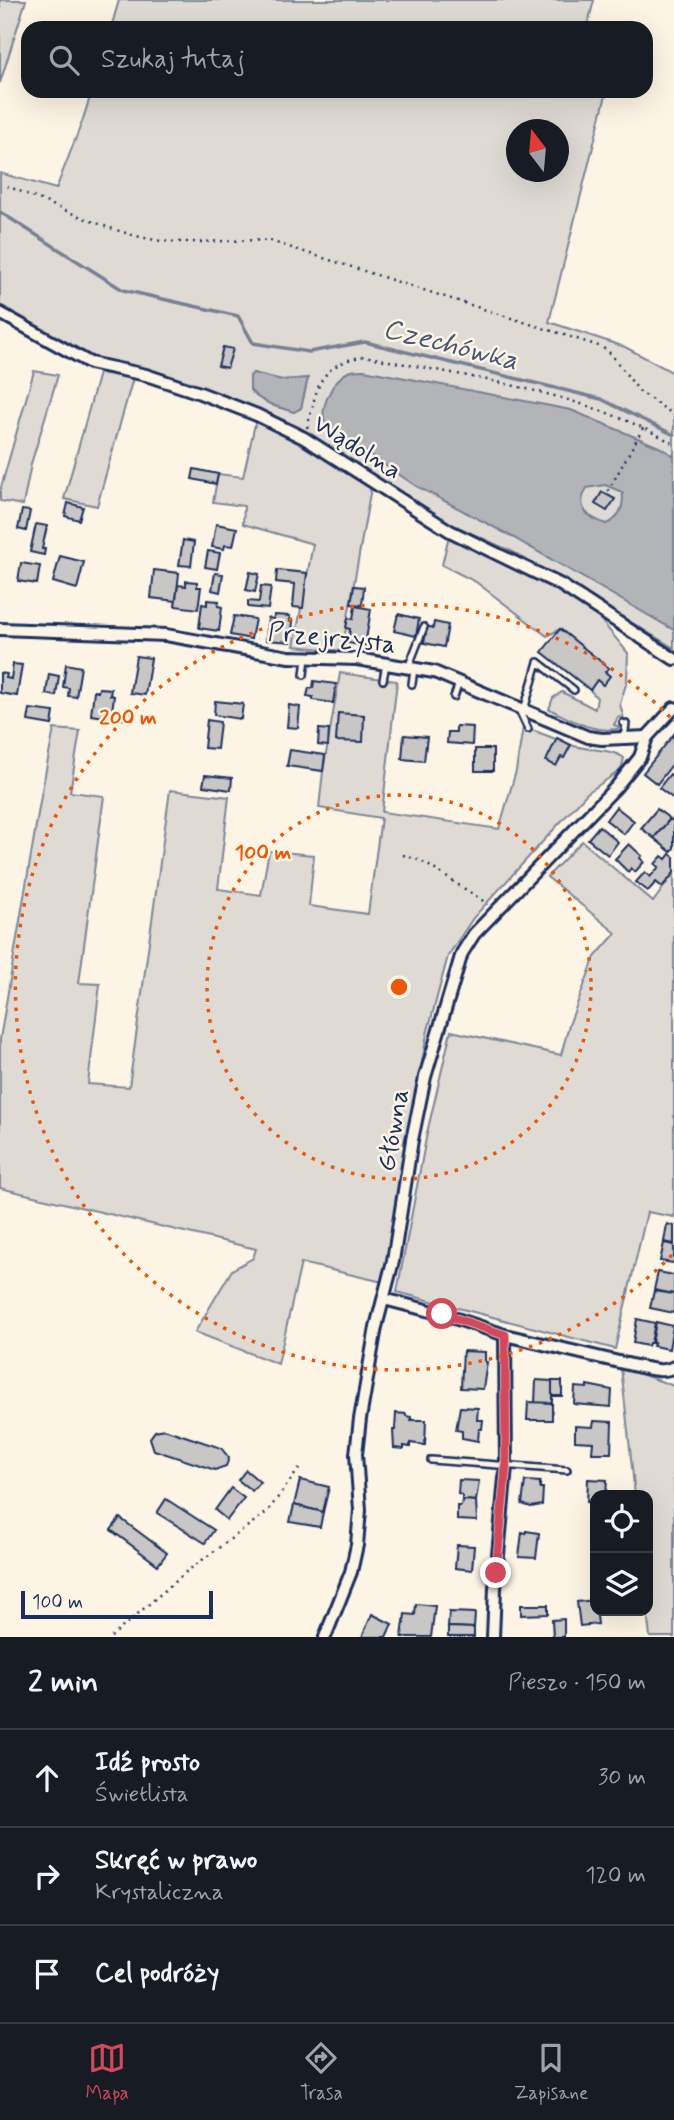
<!DOCTYPE html>
<html lang="pl">
<head>
<meta charset="utf-8">
<style>
	body { margin:0; font-family:Mynerve,sans-serif; background:#20242c; color:#f1f3f6 }
	.controls { position:absolute; right:21px; bottom:21px; display:grid; overflow:hidden; border-radius:14px; box-shadow:0 7px 28px #0002 }
	.controls button { width:63px; height:63px; display:grid; place-items:center; padding:0; border:0; border-bottom:2px solid #363941; background:#171b24; color:#f1f3f6; font:35px sans-serif }
	.compass { position:absolute; left:506px; top:119px; width:63px; height:63px; border-radius:50%; background:#171b24; box-shadow:0 7px 28px #0002; rotate:344deg }
	.scale { position:absolute; left:21px; bottom:18px; width:192px; box-sizing:border-box; padding-left:7px; border:4px solid #1b2f5e; border-top:0; font-size:19px; line-height:24px; white-space:nowrap; color:#1b2f5e; -webkit-text-stroke:5px #fcf5e5; paint-order:stroke }
	.stop { position:absolute; width:21px; height:21px; margin:-16px; border:5px solid #d1495b; border-radius:50%; background:#fff }
	.stop.end { background:#d1495b; border-color:#fff; box-shadow:0 2px 7px #0008 }
	.list { margin:0; padding:0; list-style:none }
	h2 { display:flex; justify-content:space-between; align-items:center; height:91px; margin:0; padding:0 28px; font-size:30px }
	h2 small { font-size:23px; font-weight:400; color:#9ea1a6 }
	.list li { display:grid; grid-template-columns:46px 1fr auto; gap:21px; align-items:center; box-sizing:border-box; height:98px; padding:0 28px; border-top:2px solid #363941 }
	.list b { display:block; font-size:26px; white-space:nowrap }
	.list p { margin:0; font-size:23px; white-space:nowrap; color:#9ea1a6 }
	.list em { font-size:23px; font-style:normal; color:#9ea1a6 }
	.icon { flex:none; width:38px; height:38px; fill:none; stroke:currentColor; stroke-width:2; stroke-linecap:round; stroke-linejoin:round }
	.map { position:relative; flex:none; width:674px; height:1637px; overflow:hidden }
	.search { position:absolute; background:#171b24; box-shadow:0 7px 28px #0002; left:21px; right:21px; top:21px; height:77px; display:flex; align-items:center; gap:18px; box-sizing:border-box; padding:0 24px; border-radius:21px; color:#9ea1a6; font-size:26px }
	.sheet { height:385px; background:#171b24 }
	nav { display:flex; justify-content:space-around; align-items:center; box-sizing:border-box; height:98px; border-top:2px solid #363941; background:#171b24; font-size:19px; color:#9ea1a6 }
	nav a { display:grid; justify-items:center; gap:4px }
	nav .on { color:#d1495b }
	.map>svg:first-child { display:block }
	.green { fill:#dfdbd4; stroke:#7d8599; stroke-width:2; fill-rule:evenodd }
	.water { fill:#b2b4b8; stroke:#767f94; stroke-width:2; fill-rule:evenodd }
	.lines { fill:none; stroke-linecap:round; stroke-linejoin:round }
	.stream { stroke:#767f94; stroke-width:3.5 }
	.building { fill:#c8c7c6; stroke:#1b2f5e; stroke-width:2 }
	.lane-casing { stroke:#1b2f5e; stroke-width:10 }
	.street-casing { stroke:#1b2f5e; stroke-width:16 }
	.path { stroke:#1b2f5e; stroke-width:2.5; stroke-dasharray:2 5; stroke-linecap:butt }
	.lane { stroke:#fcf5e5; stroke-width:5 }
	.street { stroke:#fcf5e5; stroke-width:10 }
	.route { stroke:#d1495b; stroke-width:9 }
	.ring { fill:none; stroke:#e8590c; stroke-width:3.5; stroke-dasharray:3.5 7 }
	.labels { text-anchor:middle; stroke-width:5; stroke-linejoin:round; paint-order:stroke }
	.street-label { font-size:26px; fill:#1b2f5e; stroke:#fcf5e5 }
	.water-label { font-size:28px; font-style:italic; fill:#485779; stroke:#fcf5e5 }
	.centre { fill:#e8590c; stroke:#fcf5e5; stroke-width:3.5 }
	.ring-label { font-size:21px; text-anchor:middle; font-weight:bold; fill:#e8590c; stroke:#fcf5e5; stroke-width:5; stroke-linejoin:round; paint-order:stroke }
</style>
</head>
<body>
<div class="map">
<svg width="674" height="1637" viewBox="0 0 674 1637">
	<rect width="100%" height="100%" fill="#fcf5e5"/>
	<filter id="ink" filterUnits="userSpaceOnUse"><feTurbulence type="fractalNoise" baseFrequency=".0143" numOctaves="2"/><feDisplacementMap in="SourceGraphic" scale="14" xChannelSelector="R" yChannelSelector="G"/><feConvolveMatrix kernelMatrix="1 2 1 2 8 2 1 2 1" color-interpolation-filters="sRGB"/></filter>
	<g filter="url(#ink)">
		<g class="green">
			<path d="M0 0H26L0 83Z"/>
			<path d="M119 0H594L587 28H111Z"/>
			<path d="M92 91H607L549 322 625 347 674 373V648L513 552 444 521 299 427 224 395 147 369 86 357 0 308V173L56 189 82 122ZM516 130H558V172H516ZM253 373 282 380 308 378 301 408 294 412 274 406 256 396Z"/>
			<path d="M34 371 58 375 31 464 23 505 0 501V491Z"/>
			<path d="M99 373 133 378 97 506 64 499Z"/>
			<path d="M257 415 372 482 342 651 294 646 313 544 243 524 244 506 213 502 218 474 243 477Z"/>
			<path d="M450 531 586 602 628 653 627 681 620 704 624 719 618 717 614 725 622 728C594 735 573 720 549 709L553 698 562 692 595 709 597 698 590 690 597 680 603 684 605 672 608 668 560 629 547 636 476 582 442 565Z"/>
			<path d="M340 673 397 681 382 812 499 829 516 771 523 727C539 732 555 739 571 745 587 751 611 748 624 758L621 770 587 793 473 918 448 956 427 1034 383 1282 301 1263 278 1364 195 1332 232 1270 253 1258 256 1249 0 1188V1039L42 790 54 729 80 731 70 792 104 796 79 983 100 984 88 1084 129 1087 170 790 229 797 218 889 261 895 269 851 314 855 309 906 368 914 381 818 319 808 323 771Z"/>
			<path d="M582 841 653 902 674 873V1217L647 1212 615 1349 397 1292 427 1133 451 1031 561 1055 569 1025 595 957 616 933 547 877Z"/>
			<path d="M621 1367 674 1386V1637H650L647 1611 648 1495H635Z"/>
		</g>
		<g class="water">
			<path d="M364 370 571 410 659 447 674 456V630L507 534 416 486 326 425C318 410 332 380 348 372 352 370 359 370 364 370ZM605 485 622 492C625 505 619 520 606 524 587 517 575 508 587 488Z"/>
			<path d="M253 373 282 380 308 378 301 408 294 412C278 407 261 403 250 390V376Z"/>
		</g>
		<g class="lines">
			<path class="stream" d="M0 212 123 290 238 316 253 343 309 352 365 342 601 399 674 435"/>
		</g>
		<g class="building">
			<path d="M223 347 233 349 227 368 218 366Z"/>
			<path d="M194 469 218 474 216 484 192 479Z"/>
			<path d="M602 492 615 499 607 511 595 504Z"/>
			<path d="M68 503 83 507 79 520 65 516Z"/>
			<path d="M22 510 30 511 26 531 18 529Z"/>
			<path d="M36 524 47 526 42 549H45L44 555 30 552Z"/>
			<path d="M216 524 237 528 233 546 225 545 224 549 212 547Z"/>
			<path d="M183 540 194 542 191 566 179 565Z"/>
			<path d="M208 551 220 553 217 569 205 567Z"/>
			<path d="M60 556 84 562 77 589 53 582Z"/>
			<path d="M21 563 40 566 37 584 18 581Z"/>
			<path d="M154 570 179 573 176 601 151 598Z"/>
			<path d="M277 570 307 573 303 608 293 607 295 584 276 582Z"/>
			<path d="M250 572 259 574 255 592 246 590Z"/>
			<path d="M215 573 223 574 220 592 212 590Z"/>
			<path d="M186 581 197 582V587H201L198 609 175 606 178 585 186 586Z"/>
			<path d="M261 586 271 587 268 609 248 607V601L259 602Z"/>
			<path d="M354 586 364 587 362 605 351 604Z"/>
			<path d="M207 600 219 601 218 606 222 607 219 631 199 628 202 604 207 605Z"/>
			<path d="M355 606 371 609 365 646 348 643 350 629 346 628 348 618 353 619Z"/>
			<path d="M398 614 419 619 416 636 394 631Z"/>
			<path d="M274 615 290 616V621H293L291 642 266 640 268 618 274 619Z"/>
			<path d="M234 616 255 619 251 639 230 635Z"/>
			<path d="M434 622 448 625 444 647 424 643 427 626 433 628Z"/>
			<path d="M560 629 609 668 605 672 610 676 603 685 597 680 590 690 542 652Z"/>
			<path d="M136 656 151 658 145 695 130 693Z"/>
			<path d="M13 664 22 665 17 696 0 693V673L7 674 6 678 11 679Z"/>
			<path d="M66 664 81 667 76 697 68 696 69 688 63 687Z"/>
			<path d="M49 674 59 676 56 696 46 694Z"/>
			<path d="M314 681 336 684 333 703 313 700V697L307 696 309 688H313Z"/>
			<path d="M99 688 111 689 110 695 114 696 111 718 91 715 94 691 98 692Z"/>
			<path d="M215 701 243 704 241 719 214 715Z"/>
			<path d="M289 705 300 707 298 728 287 727Z"/>
			<path d="M30 709 54 712 52 725 28 721Z"/>
			<path d="M338 713 364 715 363 742 336 741Z"/>
			<path d="M207 720 220 722 217 749 204 748Z"/>
			<path d="M456 726 473 727 472 745 447 743 448 732H456Z"/>
			<path d="M319 729 329 730 328 746 318 745Z"/>
			<path d="M674 734V762L657 784 643 773Z"/>
			<path d="M404 735 427 737 424 761 402 759Z"/>
			<path d="M557 738 571 745 564 758 561 757 556 766 546 761Z"/>
			<rect x="475" y="749" width="18" height="22"/>
			<path d="M290 750 325 755 323 771 287 766Z"/>
			<path d="M670 774 674 778V799L659 788Z"/>
			<path d="M205 775 232 778 231 790 203 786Z"/>
			<path d="M616 807 634 821 624 834 606 820Z"/>
			<path d="M657 809 670 819 654 838 641 828Z"/>
			<path d="M670 819 674 822V848L671 852 654 838Z"/>
			<path d="M599 826 618 842 608 855 588 839Z"/>
			<path d="M629 844 642 856 640 858 644 862 635 872 631 868 628 872 615 859Z"/>
			<path d="M670 854 674 857V873L662 887 656 882 648 891 636 882 645 872 650 877 659 867 655 864 662 856 666 859Z"/>
			<path d="M667 1224 674 1226V1244L664 1242Z"/>
			<path d="M664 1243 674 1245V1263L660 1261Z"/>
			<path d="M658 1272 674 1275V1294L654 1290Z"/>
			<path d="M654 1291 674 1294V1313L650 1308Z"/>
			<path d="M637 1319 655 1323 651 1343H649L648 1346 633 1343Z"/>
			<path d="M656 1322 673 1326 669 1349 653 1346 654 1343H652Z"/>
			<path d="M463 1351 485 1352V1362H487L483 1389 461 1388Z"/>
			<path d="M536 1380 552 1381V1403H535Z"/>
			<rect x="552" y="1381" width="10" height="15"/>
			<path d="M587 1385 612 1390 611 1407 574 1404 575 1387 587 1388Z"/>
			<path d="M528 1402 552 1403V1420H527Z"/>
			<path d="M460 1407 478 1408 477 1420H483L482 1429H479L478 1441 462 1438V1431L456 1430Z"/>
			<path d="M396 1413 406 1414V1416L411 1417V1420H426L425 1445 410 1443V1447L404 1446V1449L394 1448 393 1430H395Z"/>
			<path d="M594 1421 612 1422 611 1453H592L593 1442 575 1441V1426L593 1427Z"/>
			<path d="M164 1429 221 1448 229 1458 226 1466 215 1470 154 1450 150 1438 155 1431Z"/>
			<path d="M246 1470 260 1482 252 1491 238 1480Z"/>
			<path d="M588 1479 607 1480 606 1495H595V1504L587 1502Z"/>
			<path d="M300 1480 329 1487 323 1512 294 1505Z"/>
			<path d="M459 1480 479 1481 476 1501 462 1500V1495L458 1494Z"/>
			<path d="M525 1481 540 1482V1488H543L542 1505 531 1507 522 1504Z"/>
			<path d="M231 1488 244 1498 227 1520 215 1510Z"/>
			<path d="M166 1499 214 1530 205 1543 157 1513Z"/>
			<path d="M462 1500 476 1501 477 1521 457 1520V1506H461Z"/>
			<path d="M294 1505 323 1512 320 1527 290 1522Z"/>
			<path d="M120 1518 167 1553 158 1565 111 1530Z"/>
			<path d="M526 1531 539 1533 536 1558 519 1557 522 1532 526 1533Z"/>
			<path d="M457 1545 474 1546 472 1570 455 1568Z"/>
			<path d="M595 1600 598 1624 580 1626 577 1602Z"/>
			<path d="M416 1604 435 1606 431 1637H402L405 1614 415 1615Z"/>
			<path d="M521 1605H548V1614L521 1615Z"/>
			<path d="M449 1612 475 1613 474 1628 448 1627Z"/>
			<path d="M372 1614 392 1624 386 1637H362Z"/>
			<path d="M564 1619V1637H553L552 1620Z"/>
			<path d="M448 1627 474 1628V1637H448Z"/>
		</g>
		<g class="lines">
			<g class="lane-casing">
				<g id="lane">
					<path d="M408 668 424 627"/>
					<path d="M304 675 306 658"/>
					<path d="M383 680 386 664"/>
					<path d="M412 684 414 669"/>
					<path d="M454 697 459 683"/>
					<path d="M519 710 528 729"/>
					<path d="M524 710 538 662 574 690"/>
					<path d="M623 723 626 724 624 738"/>
					<path d="M431 1460 567 1470"/>
				</g>
			</g>
			<g class="street-casing">
				<g id="street">
					<path d="M0 313 90 363 146 375 200 393 257 415 304 438 450 531 561 585 674 659"/>
					<path d="M0 629 166 635 289 657 357 659 434 672 588 737 602 739 647 737"/>
					<path d="M384 1299 442 1314 505 1335 640 1367C651 1369 664 1373 674 1367"/>
					<path d="M325 1637 351 1572 357 1545 360 1510 356 1454 360 1419 376 1327 393 1261 412 1140 425 1077 462 953 474 934 616 787 640 757 647 737 674 708"/>
					<path d="M493 1637 495 1588 506 1467 505 1335"/>
				</g>
			</g>
			<g class="path">
				<path d="M7 186C50 203 100 228 145 238 183 247 229 238 270 241L602 347 611 354 639 391 674 415"/>
				<path d="M307 428C318 386 317 365 365 356 469 378 580 390 674 444"/>
				<path d="M608 491 643 428"/>
				<path d="M403 855 420 860 488 904"/>
				<path d="M111 1637 186 1572 267 1512 302 1465"/>
			</g>
			<use href="#lane" class="lane"/>
			<use href="#street" class="street"/>
		</g>
	</g>
	<g class="lines" filter="url(#ink)">
		<path class="route" d="M442 1314 505 1335 506 1467 496 1573"/>
	</g>
	<g class="ring">
		<circle cx="399" cy="987" r="192"/>
		<path d="M672 1255A383 383 0 1 1 672 719"/>
	</g>
	<g class="labels">
		<g class="street-label">
			<text transform="translate(358 446) rotate(32)" y="9">Wądolna</text>
			<text transform="translate(332 637) rotate(6)" y="9">Przejrzysta</text>
			<text transform="translate(392 1130) rotate(-80)" y="9">Główna</text>
		</g>
		<g class="water-label">
			<text transform="translate(451 343) rotate(14)" y="10">Czechówka</text>
		</g>
	</g>
	<circle cx="399" cy="987" r="10" class="centre"/>
	<g class="ring-label">
		<text x="128" y="724">200 m</text>
		<text x="263" y="859">100 m</text>
	</g>
</svg>
<div class="controls">
<button><svg class="icon" aria-label="locate" viewBox="0 0 24 24"><circle cx="12" cy="12" r="6"/><path d="M12 2v4M12 18v4M2 12h4M18 12h4"/></svg></button>
<button><svg class="icon" aria-label="layers" viewBox="0 0 24 24"><path d="M12 4l9 5-9 5-9-5zM3 14l9 5 9-5"/></svg></button>
</div>
<svg class="compass" viewBox="-18 -18 36 36"><path d="M0-13l5 13h-10z" fill="#e53935"/><path d="M0 13l5-13h-10z" fill="#9ea1a6"/></svg>
<div class="scale">100 m</div>
<div class="stop" style="left:442px;top:1314px"></div>
<div class="stop end" style="left:496px;top:1573px"></div>
<div class="search"><svg class="icon" aria-label="search" viewBox="0 0 24 24"><circle cx="10" cy="10" r="6"/><path d="M15 15l6 6"/></svg>Szukaj tutaj</div>
</div>
<section class="sheet">
<h2>2 min<small>Pieszo · 150 m</small></h2>
<ul class="list">
<li><svg class="icon" aria-label="ahead" viewBox="0 0 24 24"><path d="M12 20V5M6 11l6-6 6 6"/></svg><div><b>Idź prosto</b><p>Świetlista</p></div><em>30 m</em></li>
<li><svg class="icon" aria-label="right" viewBox="0 0 24 24"><path d="M7 20v-9h11M14 6l5 5-5 5"/></svg><div><b>Skręć w prawo</b><p>Krystaliczna</p></div><em>120 m</em></li>
<li><svg class="icon" aria-label="arrive" viewBox="0 0 24 24"><path d="M6 21V4h12l-3 4 3 4H6"/></svg><div><b>Cel podróży</b></div></li>
</ul>
</section>
<nav>
<a class="on"><svg class="icon" aria-label="map" viewBox="0 0 24 24"><path d="M3 6l6-2 6 2 6-2v14l-6 2-6-2-6 2zM9 4v14M15 6v14"/></svg>Mapa</a>
<a><svg class="icon" aria-label="directions" viewBox="0 0 24 24"><path d="M12 3l9 9-9 9-9-9zM9 14v-3h6M13 9l2 2-2 2"/></svg>Trasa</a>
<a><svg class="icon" aria-label="saved" viewBox="0 0 24 24"><path d="M7 4h10v16l-5-4-5 4z"/></svg>Zapisane</a>
</nav>
</body>
</html>
